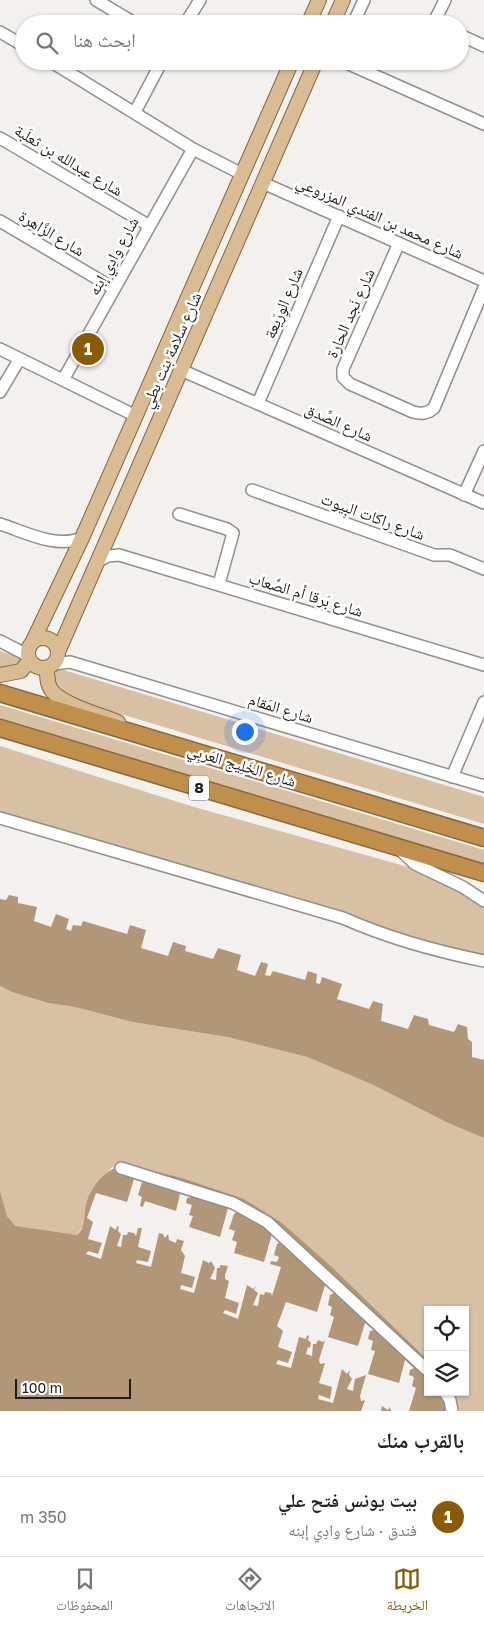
<!DOCTYPE html>
<html lang="ar">
<head>
<meta charset="utf-8">
<style>
	body { margin:0; font-family:"Golos Text","Noto Naskh Arabic",sans-serif; background:#f2f2f2; color:#222; direction:rtl }
	.controls { position:absolute; right:15px; bottom:15px; display:grid; overflow:hidden; border-radius:0px; box-shadow:0 1px 4px #0004 }
	.controls button { width:45px; height:45px; display:grid; place-items:center; padding:0; border:0; border-bottom:1px solid #e0e0e0; background:#fff; color:#222; font:25px sans-serif }
	.scale { position:absolute; left:15px; bottom:12px; width:116px; box-sizing:border-box; padding-left:5px; border:2px solid #1e1d1c; border-top:0; font-size:14px; line-height:18px; white-space:nowrap; color:#1e1d1c; -webkit-text-stroke:4px #fff; paint-order:stroke }
	.you { position:absolute; left:244px; top:731px; width:18px; height:18px; margin:-12px; border:4px solid #fff; border-radius:50%; background:#1a73e8; box-shadow:0 0 0 8px #1a73e833 }
	.badge { display:grid; place-items:center; width:32px; height:32px; border-radius:50%; background:#8b5b03; color:#fff; font-size:16px; font-weight:700 }
	.pin { position:absolute; translate:-50% -50%; border:2px solid #fff; box-shadow:0 1px 5px #0006 }
	.list { margin:0; padding:0; list-style:none }
	h2 { display:flex; justify-content:space-between; align-items:center; height:65px; margin:0; padding:0 20px; font-size:21px }
	h2 small { font-size:16px; font-weight:400; color:#767676 }
	.list li { display:grid; grid-template-columns:32px 1fr auto; gap:15px; align-items:center; box-sizing:border-box; height:80px; padding:0 20px; border-top:1px solid #e0e0e0 }
	.list b { display:block; font-size:19px; white-space:nowrap }
	.list p { margin:0; font-size:16px; white-space:nowrap; color:#767676 }
	.list em { font-size:16px; font-style:normal; color:#767676 }
	.icon { flex:none; width:28px; height:28px; fill:none; stroke:currentColor; stroke-width:2; stroke-linecap:round; stroke-linejoin:round }
	.map { position:relative; flex:none; width:484px; height:1411px; overflow:hidden; direction:ltr }
	.search { position:absolute; background:#fff; box-shadow:0 1px 4px #0004; left:15px; right:15px; top:15px; height:55px; display:flex; align-items:center; gap:12px; box-sizing:border-box; padding:0 18px; border-radius:28px; color:#767676; font-size:19px }
	.sheet { height:145px; background:#fff }
	nav { display:flex; justify-content:space-around; align-items:center; box-sizing:border-box; height:70px; border-top:1px solid #e0e0e0; background:#fff; font-size:14px; color:#767676 }
	nav a { display:grid; justify-items:center; gap:2px }
	nav .on { color:#8b5b03 }
	.map>svg:first-child { display:block }
	.green { fill:#d7c0a4 }
	.water { fill:#b19778 }
	.pier { fill:#f3f1ee }
	.lines { fill:none; stroke-linecap:round; stroke-linejoin:round }
	.minor-casing { stroke:#918f8c; stroke-width:14 }
	.major-casing { stroke:#87673b; stroke-width:16 }
	.highway-casing { stroke:#87673b; stroke-width:19 }
	.minor { stroke:#fff; stroke-width:11 }
	.major { stroke:#d9bc94; stroke-width:14 }
	.highway { stroke:#c08f4c; stroke-width:16 }
	.labels { text-anchor:middle; stroke-width:5; stroke-linejoin:round; paint-order:stroke }
	.shield { fill:#fff; stroke:#626160; stroke-width:1 }
	.shield-label { font-size:15px; font-weight:bold; fill:#1e1d1c }
	.street-label { font-size:16px; fill:#1e1d1c; stroke:#fff }
</style>
</head>
<body>
<div class="map">
<svg width="484" height="1411" viewBox="0 0 484 1411">
	<rect width="100%" height="100%" fill="#f3f1ee"/>
	<g class="green">
		<path d="M0 651 23 658 20 669H0Z"/>
		<path d="M57 668 484 797V824L68 698 53 681Z"/>
		<path d="M0 705 484 850V864L0 719Z"/>
		<path d="M0 746 194 807 419 870 484 904V958L378 930 323 906 180 864 114 848 0 813Z"/>
		<path d="M0 986 12 992 48 1003 75 1007 132 1022 227 1037 307 1057 371 1084 448 1123 484 1138V1411H458L453 1392H465V1310H428V1360L334 1269 112 1167 92 1192 83 1226 77 1235 19 1229C5 1221 4 1205 0 1191Z"/>
	</g>
	<g class="water">
		<path d="M9 895 18 897V903L37 907 34 921 51 927 56 914 69 919 66 929 71 931 73 925 81 926 83 921 127 934 130 925 146 930 141 948 168 956 173 942 186 946 185 951 213 959 218 948 241 955 237 970 255 976 261 962 268 964 265 975 270 976 273 971 305 980 308 971 317 974 316 983 320 984 322 977 342 984 337 999 369 1009 373 1001 383 1004 381 1021 408 1029 414 1015 428 1019 429 1025 454 1032 458 1024 467 1027 468 1039 472 1042V1057L484 1060V1138L448 1123 371 1084 307 1057 227 1037 132 1022 75 1007 48 1003 12 992 0 986V899L6 900Z"/>
		<path d="M125 1164 182 1178 244 1199 282 1223 334 1269 428 1360V1392H453L458 1411H0V1191L7 1216 15 1226 77 1235C87 1227 83 1212 87 1201 93 1183 108 1168 125 1164Z"/>
	</g>
	<g class="pier">
		<path d="M134 1179 142 1182 138 1195 142 1197 140 1206 143 1207 145 1201 176 1211 180 1194 191 1197 187 1198 186 1203 192 1205 189 1215 193 1216 189 1227 220 1237 228 1208 238 1211 234 1214 229 1229 235 1231 232 1240 237 1242 234 1253 264 1262 272 1234 281 1242 277 1244 274 1255 279 1257 277 1262 271 1261 270 1264 281 1267 272 1296 271 1293 265 1292 264 1295 260 1294 258 1306 253 1305 258 1293 254 1290 256 1286 253 1289 247 1285 238 1319 223 1313 225 1310 236 1314 239 1303 225 1298 229 1281 225 1279V1275L228 1266 221 1265 219 1268H217L216 1280 210 1279 215 1268 211 1261 209 1263 203 1260 194 1293 180 1289 181 1285 192 1288 195 1277 181 1273 185 1256 181 1250 184 1241 177 1239 176 1243 169 1240 168 1234 165 1238 163 1234 159 1233 151 1267 136 1263 137 1260 148 1262 151 1251 138 1247 142 1228H138L136 1236 134 1233 128 1232 127 1235H123L121 1247 117 1246 121 1234 118 1231 119 1227 117 1226 116 1230 110 1226 101 1259 86 1254 88 1251 98 1254 102 1243 88 1239 93 1222 87 1218 96 1193 127 1202Z"/>
		<path d="M325 1285 334 1293 330 1295 328 1305 332 1307 330 1315 334 1317 328 1337 358 1346 365 1323 374 1330 370 1331 368 1339 373 1341 371 1350 375 1351 368 1374 399 1383 405 1360 414 1368 410 1370 409 1375 414 1377 412 1386 416 1388 409 1411H391L390 1407 388 1410 382 1406 381 1411H361L365 1400 361 1401 360 1396 366 1375 355 1379 353 1391 347 1389 352 1379 349 1375 350 1370 347 1374 342 1369 333 1403 318 1399 319 1395 330 1399 332 1387 319 1383 325 1363 320 1364 319 1360 325 1340 323 1342 318 1340 316 1344H313L312 1356 306 1354 308 1347 310 1348 311 1343 308 1340 309 1336 307 1335 306 1339 299 1337 291 1368 276 1364 278 1360 288 1363 292 1352 278 1347 283 1331 277 1326 286 1302 317 1312Z"/>
	</g>
	<g class="lines">
		<g class="minor-casing">
			<g id="minor">
				<path d="M96 0 136 24"/>
				<path d="M185 24 200 0"/>
				<path d="M353 24 364 0"/>
				<path d="M438 24 437 16 445 0"/>
				<path d="M0 32 24 46"/>
				<path d="M460 35 484 46"/>
				<path d="M50 61 193 149 242 174"/>
				<path d="M342 61 484 124"/>
				<path d="M135 112 162 61"/>
				<path d="M0 138 148 225"/>
				<path d="M263 183 484 281"/>
				<path d="M0 221 113 288"/>
				<path d="M399 243 343 369V377L350 384 413 412C421 414 427 414 434 408L484 288"/>
				<path d="M0 349 136 416"/>
				<path d="M181 370 484 503"/>
				<path d="M63 380 193 149"/>
				<path d="M0 392 19 360"/>
				<path d="M258 403 339 216"/>
				<path d="M252 490 434 555H450L484 569"/>
				<path d="M464 495 484 451"/>
				<path d="M179 514 227 529 233 533 219 584"/>
				<path d="M0 524C25 532 56 549 82 538"/>
				<path d="M98 561 108 556 119 555 484 665"/>
				<path d="M0 641 27 655"/>
				<path d="M53 664 70 662 484 786"/>
				<path d="M452 777 484 702"/>
				<path d="M0 818 343 918C388 938 435 951 484 961"/>
				<path d="M399 849 415 864 463 887 484 901"/>
				<path d="M121 1168 233 1203 267 1222 428 1371"/>
				<path d="M445 1392 450 1400 452 1411"/>
			</g>
		</g>
		<g class="major-casing">
			<g id="major">
				<path d="M308 24 319 0"/>
				<path d="M332 24 343 0"/>
				<circle cx="43" cy="653" r="15"/>
				<path d="M33 641 82 538 292 61"/>
				<path d="M58 652 316 61"/>
				<path d="M47 668C47 676 47 685 52 691 64 705 100 715 118 722"/>
				<path d="M0 675 21 671 29 661"/>
			</g>
		</g>
		<g class="highway-casing">
			<g id="highway">
				<path d="M0 693 484 838"/>
				<path d="M0 728 484 873"/>
			</g>
		</g>
		<use href="#minor" class="minor"/>
		<use href="#major" class="major"/>
		<use href="#highway" class="highway"/>
	</g>
	<g class="labels">
		<rect class="shield" x="189" y="775.5" width="20" height="25" rx="4"/>
		<g class="shield-label">
			<text x="199" y="793">8</text>
		</g>
		<g class="street-label">
			<text transform="translate(69 160) rotate(31)" y="6">شارع عبدالله بن ثعلَبة</text>
			<text transform="translate(380 217) rotate(24)" y="6">شارع محمد بن الفندي المزروعي</text>
			<text transform="translate(52 233) rotate(31)" y="6">شارع الزَّاهِرة</text>
			<text transform="translate(113 256) rotate(-61)" y="6">شارع وادِي إبنه</text>
			<text transform="translate(283 303) rotate(-67)" y="6">شارع الوِرَيعة</text>
			<text transform="translate(350 313) rotate(-66)" y="6">شارع نَجد الحارة</text>
			<text transform="translate(171 350) rotate(-66)" y="6">شارع سلامة بنت بطي</text>
			<text transform="translate(339 422) rotate(24)" y="6">شارع الصِّدق</text>
			<text transform="translate(373 516) rotate(20)" y="6">شارع راكات البِيوت</text>
			<text transform="translate(306 594) rotate(17)" y="6">شارع بَرقا أم الصَّعاب</text>
			<text transform="translate(281 708) rotate(17)" y="6">شارع المَقام</text>
			<text transform="translate(242 765) rotate(17)" y="6">شارع الخَلِيج العَربِي</text>
		</g>
	</g>
</svg>
<div class="controls">
<button><svg class="icon" aria-label="locate" viewBox="0 0 24 24"><circle cx="12" cy="12" r="6"/><path d="M12 2v4M12 18v4M2 12h4M18 12h4"/></svg></button>
<button><svg class="icon" aria-label="layers" viewBox="0 0 24 24"><path d="M12 4l9 5-9 5-9-5zM3 14l9 5 9-5"/></svg></button>
</div>
<div class="scale">100 m</div>
<div class="you"></div>
<div class="pin badge" style="left:88px;top:349px">1</div>
<div class="search"><svg class="icon" aria-label="search" viewBox="0 0 24 24"><circle cx="10" cy="10" r="6"/><path d="M15 15l6 6"/></svg>ابحث هنا</div>
</div>
<section class="sheet">
<h2>بالقرب منك<small></small></h2>
<ul class="list">
<li><span class="badge">1</span><div><b>بيت يونس فتح علي</b><p>فندق · شارع وادِي إبنه</p></div><em>350 m</em></li>
</ul>
</section>
<nav>
<a class="on"><svg class="icon" aria-label="map" viewBox="0 0 24 24"><path d="M3 6l6-2 6 2 6-2v14l-6 2-6-2-6 2zM9 4v14M15 6v14"/></svg>الخريطة</a>
<a><svg class="icon" aria-label="directions" viewBox="0 0 24 24"><path d="M12 3l9 9-9 9-9-9zM9 14v-3h6M13 9l2 2-2 2"/></svg>الاتجاهات</a>
<a><svg class="icon" aria-label="saved" viewBox="0 0 24 24"><path d="M7 4h10v16l-5-4-5 4z"/></svg>المحفوظات</a>
</nav>
</body>
</html>
